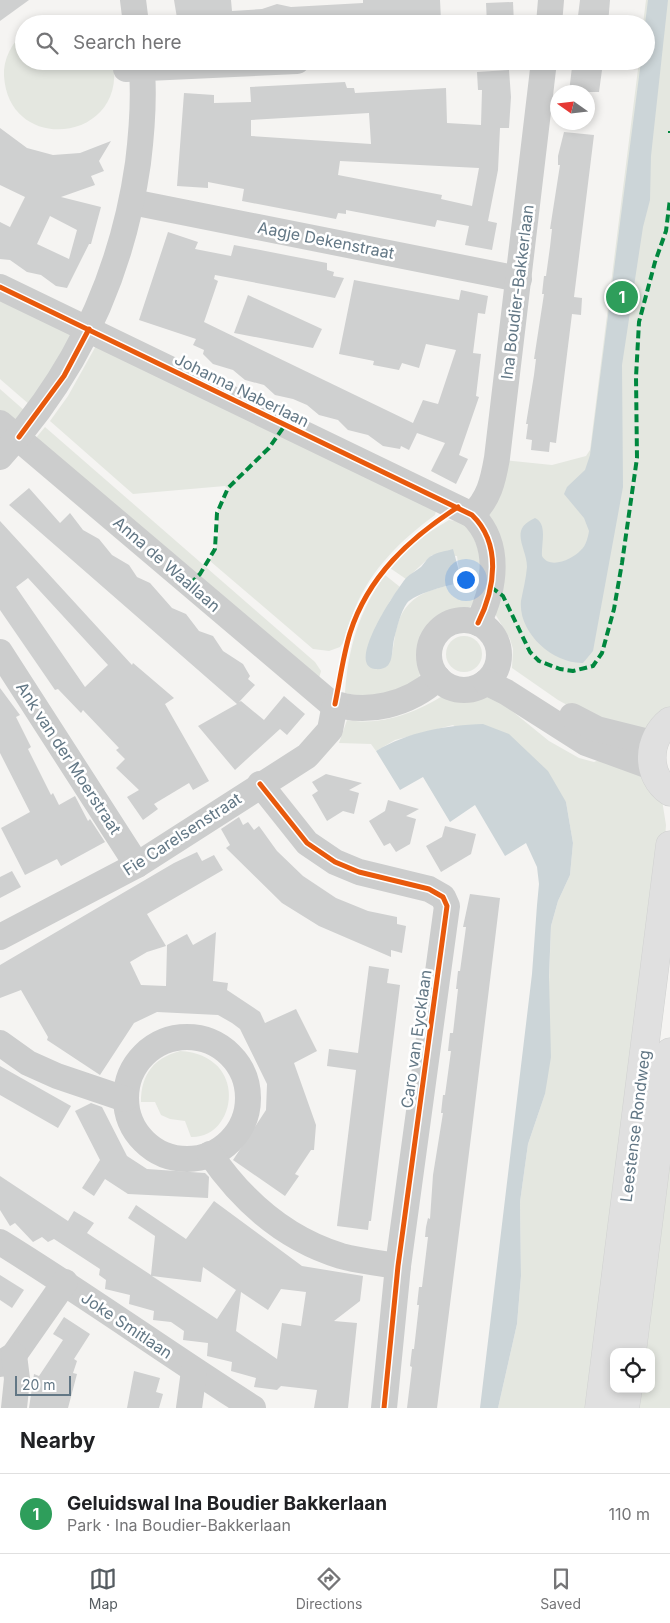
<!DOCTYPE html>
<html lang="en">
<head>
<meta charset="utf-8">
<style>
	body { margin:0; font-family:Inter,sans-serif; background:#f6f6f6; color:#202124 }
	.controls { position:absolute; right:15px; bottom:15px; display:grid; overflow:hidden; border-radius:10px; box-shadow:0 2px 8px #0003 }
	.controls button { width:45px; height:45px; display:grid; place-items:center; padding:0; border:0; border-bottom:1px solid #e0e0e0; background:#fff; color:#202124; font:25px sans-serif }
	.compass { position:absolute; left:550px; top:85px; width:45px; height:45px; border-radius:50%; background:#fff; box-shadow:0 2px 8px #0003; rotate:284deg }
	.scale { position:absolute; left:15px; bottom:12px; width:56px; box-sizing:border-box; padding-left:5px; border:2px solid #627785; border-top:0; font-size:14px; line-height:18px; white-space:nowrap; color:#627785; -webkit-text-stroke:4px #fff; paint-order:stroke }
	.you { position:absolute; left:465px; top:579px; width:18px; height:18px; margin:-12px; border:4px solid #fff; border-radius:50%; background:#1a73e8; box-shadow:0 0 0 8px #1a73e833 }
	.badge { display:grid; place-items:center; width:32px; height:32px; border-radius:50%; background:#555c61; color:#fff; font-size:16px; font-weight:700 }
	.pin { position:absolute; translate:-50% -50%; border:2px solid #fff; box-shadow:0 1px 5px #0006 }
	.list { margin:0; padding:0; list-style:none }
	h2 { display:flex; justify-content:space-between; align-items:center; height:65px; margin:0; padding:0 20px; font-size:21px }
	h2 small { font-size:16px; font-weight:400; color:#757577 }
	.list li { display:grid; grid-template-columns:32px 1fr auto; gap:15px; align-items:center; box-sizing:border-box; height:80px; padding:0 20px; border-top:1px solid #e0e0e0 }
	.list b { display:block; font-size:19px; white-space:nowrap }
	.list p { margin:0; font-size:16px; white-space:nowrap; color:#757577 }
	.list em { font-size:16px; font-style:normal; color:#757577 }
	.icon { flex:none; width:28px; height:28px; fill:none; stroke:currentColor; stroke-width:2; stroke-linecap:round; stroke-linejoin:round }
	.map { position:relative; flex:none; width:670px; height:1408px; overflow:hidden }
	.search { position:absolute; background:#fff; box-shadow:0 2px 8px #0003; left:15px; right:15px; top:15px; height:55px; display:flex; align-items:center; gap:12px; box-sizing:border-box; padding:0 18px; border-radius:28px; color:#757577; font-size:19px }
	.sheet { height:145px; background:#fff }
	nav { display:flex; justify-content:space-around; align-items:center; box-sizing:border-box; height:70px; border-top:1px solid #e0e0e0; background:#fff; font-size:14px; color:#757577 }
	nav a { display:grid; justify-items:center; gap:2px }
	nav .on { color:#555c61 }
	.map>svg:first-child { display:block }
	.green { fill:#e4e7e0 }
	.water { fill:#ccd5d8 }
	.building { fill:#cfd0d0; fill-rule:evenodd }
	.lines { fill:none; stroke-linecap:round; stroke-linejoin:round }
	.major-casing { stroke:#d1d2d1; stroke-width:29 }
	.minor { stroke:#cccdcd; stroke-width:26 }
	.major { stroke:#e0e0e0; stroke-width:28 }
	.quiet { stroke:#00873e; stroke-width:4; stroke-dasharray:8 4; stroke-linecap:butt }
	.cycleway-casing { stroke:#fff; stroke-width:8 }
	.cycleway { stroke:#e8590c; stroke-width:5 }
	.labels { text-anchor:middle; stroke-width:5; stroke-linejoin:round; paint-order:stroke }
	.street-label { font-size:16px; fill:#627785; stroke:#fff }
</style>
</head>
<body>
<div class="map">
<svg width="670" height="1408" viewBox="0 0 670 1408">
	<rect width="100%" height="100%" fill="#f5f4f2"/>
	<g class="green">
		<path d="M646 0H670V711L645 729 596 721 558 700 512 668 513 649 510 639 494 612 488 517 504 460 552 465 586 456 590 450 639 61H646V24H643Z"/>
		<path d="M24 32V61H113C128 142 9 156 4 76 3 59 12 43 24 32Z"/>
		<path d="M0 296 75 333 30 405 0 379Z"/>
		<path d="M97 344 436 511 435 515C401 540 372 568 355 608 350 619 348 638 340 647L329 651 313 649 210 561 218 543V509L228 489 225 486 133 494 50 421 68 396Z"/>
		<path d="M0 389 25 411 13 422 0 411Z"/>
		<path d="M45 427 315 662 321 671 319 678 35 439Z"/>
		<path d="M449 520 467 523 483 559 475 604C464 612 450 610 439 617 410 637 431 663 415 685L369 698 345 693C348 649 359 611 385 575L400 587 390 601 372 637 375 669 386 667C393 657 392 653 394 642 399 601 419 591 456 584L459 571 457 556 432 555 406 579 390 568 420 538Z"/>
		<circle cx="464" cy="654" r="18"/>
		<path d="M491 694 549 741 579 758 594 762 607 757 630 762 662 800 666 825 665 839 593 1408H498L517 1324 521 1276 520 1202 528 1144 545 1094 551 926 558 901 570 875 573 843 566 802 453 725 395 740 376 751 371 744 339 743 347 720C382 726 415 713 444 695 460 702 475 703 491 694Z"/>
		<path d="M180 1051C250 1055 237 1139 191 1137L185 1121 170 1119 161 1115 155 1102H141C141 1074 154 1058 180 1051Z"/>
		<path d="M670 1139V1408H634L636 1389H651V1352H642Z"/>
	</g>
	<g class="water">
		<path d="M648 0H668L651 156 650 200 643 227 622 365 623 487 593 651 583 663C553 664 518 633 521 601 523 590 526 579 527 567 527 547 508 530 535 518 548 524 541 544 542 556 550 570 573 559 581 550 586 546 588 537 589 531L584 518 564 494 567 487 585 470 590 455 641 61H646L645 24Z"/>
		<path d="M453 549 459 571 456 584C444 586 415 594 407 603 400 613 397 628 394 639 391 652 395 671 375 669 345 665 397 589 406 578 411 573 416 571 421 567 424 564 427 558 431 556 437 552 447 551 453 549Z"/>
		<path d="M483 724 509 734 548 771 566 802 573 843 570 875 558 901 551 926 549 977 551 1057 545 1094 528 1144 520 1202 521 1276 517 1324 498 1408H480L532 974 537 905 539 884 537 867 526 843 505 856 475 805 450 822 423 777 400 790 376 751C408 732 446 725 483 724Z"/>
	</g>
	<g class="building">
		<path d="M0 0H29L0 21Z"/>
		<path d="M174 0H231L232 11 262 9 277 4 291 7 363 3V0H440L441 20 372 24H214V18L203 20 204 24H178Z"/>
		<path d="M580 0H610L608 24H577Z"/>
		<path d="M513 2 514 24H487L486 3Z"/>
		<path d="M579 61H597L596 70H602L599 92H569L572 67 578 68Z"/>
		<path d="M509 70 511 97 509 128H500L498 170 488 221 497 223 492 250 465 245 469 226 437 220 435 227 346 210V214L338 213 336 219 242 201 244 189 208 182V188L177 186 184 93 214 95V103L251 102 250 87 345 82 347 88H354L355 93 446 88 447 123 481 125 482 90H478L477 72ZM369 113 371 144 251 136V120ZM340 161 479 168 472 206 441 199 442 195 338 175Z"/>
		<path d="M0 128 27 148 53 155 80 153 111 141 99 161 104 171 91 176 95 185 61 197 101 207 91 244H89L67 288 56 286 41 275 27 272 10 260 0 259V222L10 227 25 197 0 185ZM50 216 77 230 69 259 37 244Z"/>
		<path d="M564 132 594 135 574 297 582 298 581 315 572 314 556 443 550 442 549 452 531 450 532 440 526 439 528 424H526L534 375 536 359H534L544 294H542L544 276H546L550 247 552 229H550L560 165H558V156Z"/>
		<path d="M168 232 198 242 195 249 231 256 234 245 327 263V270L334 272 333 276 344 278 335 298 215 275 214 279 218 281 204 322 413 423 423 400 438 404 456 350 426 344 419 368 402 363 399 370 373 365 374 361 339 354 354 280 459 300 461 290 488 296 485 314 478 313 473 353 481 354 476 396 479 397 459 455 468 459 456 484 431 471 445 443 417 433 409 450 401 446 400 449 383 446 368 435 348 430 338 420 319 415 307 405 293 399 275 395 264 385 245 380 233 370 213 364 203 354 204 350 193 345 196 339 139 320Z"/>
		<path d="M248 295 322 329 313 348 234 333Z"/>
		<path d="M29 488 60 523 70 513 83 530 99 539 112 555 129 565 137 577 150 583 172 608 186 614 199 631 213 636 223 651 243 664 250 676 248 679 255 685 239 702 241 701 264 720 284 696 305 714 287 735 280 729 235 770 198 726 237 704 9 505Z"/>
		<path d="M0 521 132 665 133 663 174 698 165 704 209 781 193 790 189 783 154 804 158 809 143 820 127 797 139 790 116 768 125 759 116 750 119 748 83 710 81 713 58 689 55 690 0 610ZM28 578 108 665 85 687 16 587Z"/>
		<path d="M0 688 20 715 16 717 31 747 28 749 51 795 53 793 59 805 75 796 88 821 90 819 105 842 61 866 57 859 25 875 1 828 30 812 0 753Z"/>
		<path d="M326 774 362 783 349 790 359 793 354 814 343 811 327 821 312 795 318 791 312 782Z"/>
		<path d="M388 800 419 809 406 816 416 819 410 844 396 852 390 843 384 846 369 821 385 811Z"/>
		<path d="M239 817 243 825 248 822 254 830 259 826 277 851 303 876 336 898 368 911 397 917V924L406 926 402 953 391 950V957L319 926 282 903 226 848 230 845 221 829Z"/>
		<path d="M445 826 476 834 471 854 441 872 426 846 442 837Z"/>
		<path d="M197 852 202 861 214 855 223 870 147 914 166 946 147 952 130 962 141 985 166 986 167 945 187 934 193 945 216 932 213 981 228 983 227 990 260 1012 265 1023 296 1009 317 1051 294 1063 316 1125 314 1150H311L295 1174 299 1176 285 1196 233 1160 266 1110 267 1084 240 1029 232 1023 218 1015 157 1012 134 1023 100 1075 47 1040 48 1037 21 990 0 998V965L174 863Z"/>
		<path d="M12 871 21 887 0 898V877Z"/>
		<path d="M470 894 500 898 471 1137 437 1408H407L412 1367 410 1366 412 1349H414L419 1305H417L419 1287H422L428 1237H425L426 1227 428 1218 430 1219 433 1175 443 1113H441L443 1095H445L451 1051H448L450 1033H453L458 989H456L458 971H460L466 927H463Z"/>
		<path d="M369 966 389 969 387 983 400 985 371 1221H369L368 1230 337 1226 356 1070 327 1066 329 1049 358 1053Z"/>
		<path d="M0 1066 71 1106 58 1128 0 1095Z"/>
		<path d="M91 1103 102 1107 127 1156 147 1169 205 1173 209 1177 208 1198 128 1194 105 1179 94 1196 82 1188 100 1160 75 1111Z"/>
		<path d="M0 1176 68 1221 74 1211 94 1223 87 1233 151 1275 155 1236 128 1218 136 1205 186 1239 214 1201 302 1266 363 1276 360 1301 334 1321 357 1323 348 1408H314L317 1390 281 1386 277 1390 254 1387 256 1378 231 1371 232 1362 207 1356 208 1343 183 1340 184 1331 171 1322 153 1320 154 1311 129 1304 130 1295 105 1289 106 1280 99 1275 100 1269 54 1239 48 1242 42 1237 33 1242 15 1223 10 1226 0 1210ZM203 1267 236 1290 217 1319 152 1276 201 1282ZM281 1289 306 1292 301 1326 282 1323 277 1359 236 1331 241 1292 268 1310Z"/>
		<path d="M0 1275 24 1290 12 1308 0 1300Z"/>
		<path d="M64 1317 90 1334 74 1359 77 1361 73 1373 77 1374 68 1408H29L34 1374 39 1376 63 1340 53 1334Z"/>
		<path d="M134 1371 160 1378 156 1392 163 1394 159 1408H127Z"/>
	</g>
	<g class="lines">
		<g class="major-casing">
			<g id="major">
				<path d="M670 721C647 739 645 775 670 792"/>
				<path d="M632 1352 670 1052"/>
				<path d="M599 1408 670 845"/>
				<path d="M625 1408 628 1389"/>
			</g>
		</g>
		<g class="minor">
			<path d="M133 0 136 24"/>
			<path d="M549 24 551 0"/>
			<path d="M126 69 297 61"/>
			<path d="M132 202 519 279"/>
			<path d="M0 287 472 515C502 544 495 589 478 623"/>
			<path d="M0 423 328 701C365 717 410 704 438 678"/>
			<path d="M0 457C76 374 122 275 138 163 142 130 145 94 141 61"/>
			<path d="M472 515C489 499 493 481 497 458L544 61"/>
			<circle cx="464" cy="655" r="35"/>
			<path d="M0 652 137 865"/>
			<path d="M486 682 506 692 586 743 652 767"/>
			<path d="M572 716 597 729 653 743"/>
			<path d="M260 784 307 843 335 862 359 872 429 889 443 897 447 906 398 1266 384 1408"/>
			<path d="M0 937 137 865 307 756 330 730 335 704"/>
			<circle cx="187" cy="1098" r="61"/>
			<path d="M0 1043 28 1063 57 1076 125 1099"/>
			<path d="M210 1154C243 1202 285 1239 341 1256 359 1261 379 1263 398 1266"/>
			<path d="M0 1242C86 1295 168 1354 253 1408"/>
			<path d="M0 1364 14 1355 65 1282"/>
			<path d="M14 1408 17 1379 14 1355"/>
			<path d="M189 1408 194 1371"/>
		</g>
		<use href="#major" class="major"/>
		<g class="quiet">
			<path d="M670 131V133"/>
			<path d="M190 584 200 574 215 549 217 513 228 488 269 448 285 425"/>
			<path d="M491 587 503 596 530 652 539 661 560 669 573 671 593 666 602 653 614 609 622 563 637 458 636 377 639 322 655 262 666 231 670 199"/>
		</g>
		<g class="cycleway-casing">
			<g id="cycleway">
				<path d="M0 287 472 515C502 544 495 589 478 623"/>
				<path d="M19 437 64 376 89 329"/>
				<path d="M335 704C340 680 343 656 350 633 368 576 410 538 458 507"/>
				<path d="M260 784 307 843 335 862 359 872 429 889 443 897 447 906 398 1266 384 1408"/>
			</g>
		</g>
		<use href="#cycleway" class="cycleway"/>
	</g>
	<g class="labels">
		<g class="street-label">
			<text transform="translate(326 240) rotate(11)" y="6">Aagje Dekenstraat</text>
			<text transform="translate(517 292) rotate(-83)" y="6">Ina Boudier-Bakkerlaan</text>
			<text transform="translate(242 390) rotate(26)" y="6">Johanna Naberlaan</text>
			<text transform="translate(167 564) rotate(41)" y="6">Anna de Waallaan</text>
			<text transform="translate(69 758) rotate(57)" y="6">Ank van der Moerstraat</text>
			<text transform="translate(182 834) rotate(-33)" y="6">Fie Carelsenstraat</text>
			<text transform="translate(416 1039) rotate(-82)" y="6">Caro van Eycklaan</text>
			<text transform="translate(635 1126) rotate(-83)" y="6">Leestense Rondweg</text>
			<text transform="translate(127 1325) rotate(34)" y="6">Joke Smitlaan</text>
		</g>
	</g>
</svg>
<div class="controls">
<button><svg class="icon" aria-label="locate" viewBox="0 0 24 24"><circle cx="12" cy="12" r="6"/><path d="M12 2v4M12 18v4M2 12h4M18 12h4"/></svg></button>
</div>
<svg class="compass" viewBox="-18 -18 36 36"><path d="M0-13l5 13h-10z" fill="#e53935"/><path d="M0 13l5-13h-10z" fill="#757577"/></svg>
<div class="scale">20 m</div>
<div class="you"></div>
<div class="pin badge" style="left:622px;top:297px;background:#2e9e5b">1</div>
<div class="search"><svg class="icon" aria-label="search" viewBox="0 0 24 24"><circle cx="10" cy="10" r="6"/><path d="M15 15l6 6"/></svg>Search here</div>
</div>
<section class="sheet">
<h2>Nearby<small></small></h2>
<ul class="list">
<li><span class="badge" style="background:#2e9e5b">1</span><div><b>Geluidswal Ina Boudier Bakkerlaan</b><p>Park · Ina Boudier-Bakkerlaan</p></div><em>110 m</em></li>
</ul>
</section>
<nav>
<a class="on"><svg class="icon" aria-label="map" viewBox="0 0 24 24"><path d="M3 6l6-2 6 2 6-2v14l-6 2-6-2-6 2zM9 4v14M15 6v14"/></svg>Map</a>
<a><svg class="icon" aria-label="directions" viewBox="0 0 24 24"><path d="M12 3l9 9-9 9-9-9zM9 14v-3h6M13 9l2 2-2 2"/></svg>Directions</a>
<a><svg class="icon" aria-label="saved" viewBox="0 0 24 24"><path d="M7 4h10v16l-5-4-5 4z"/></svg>Saved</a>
</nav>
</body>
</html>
